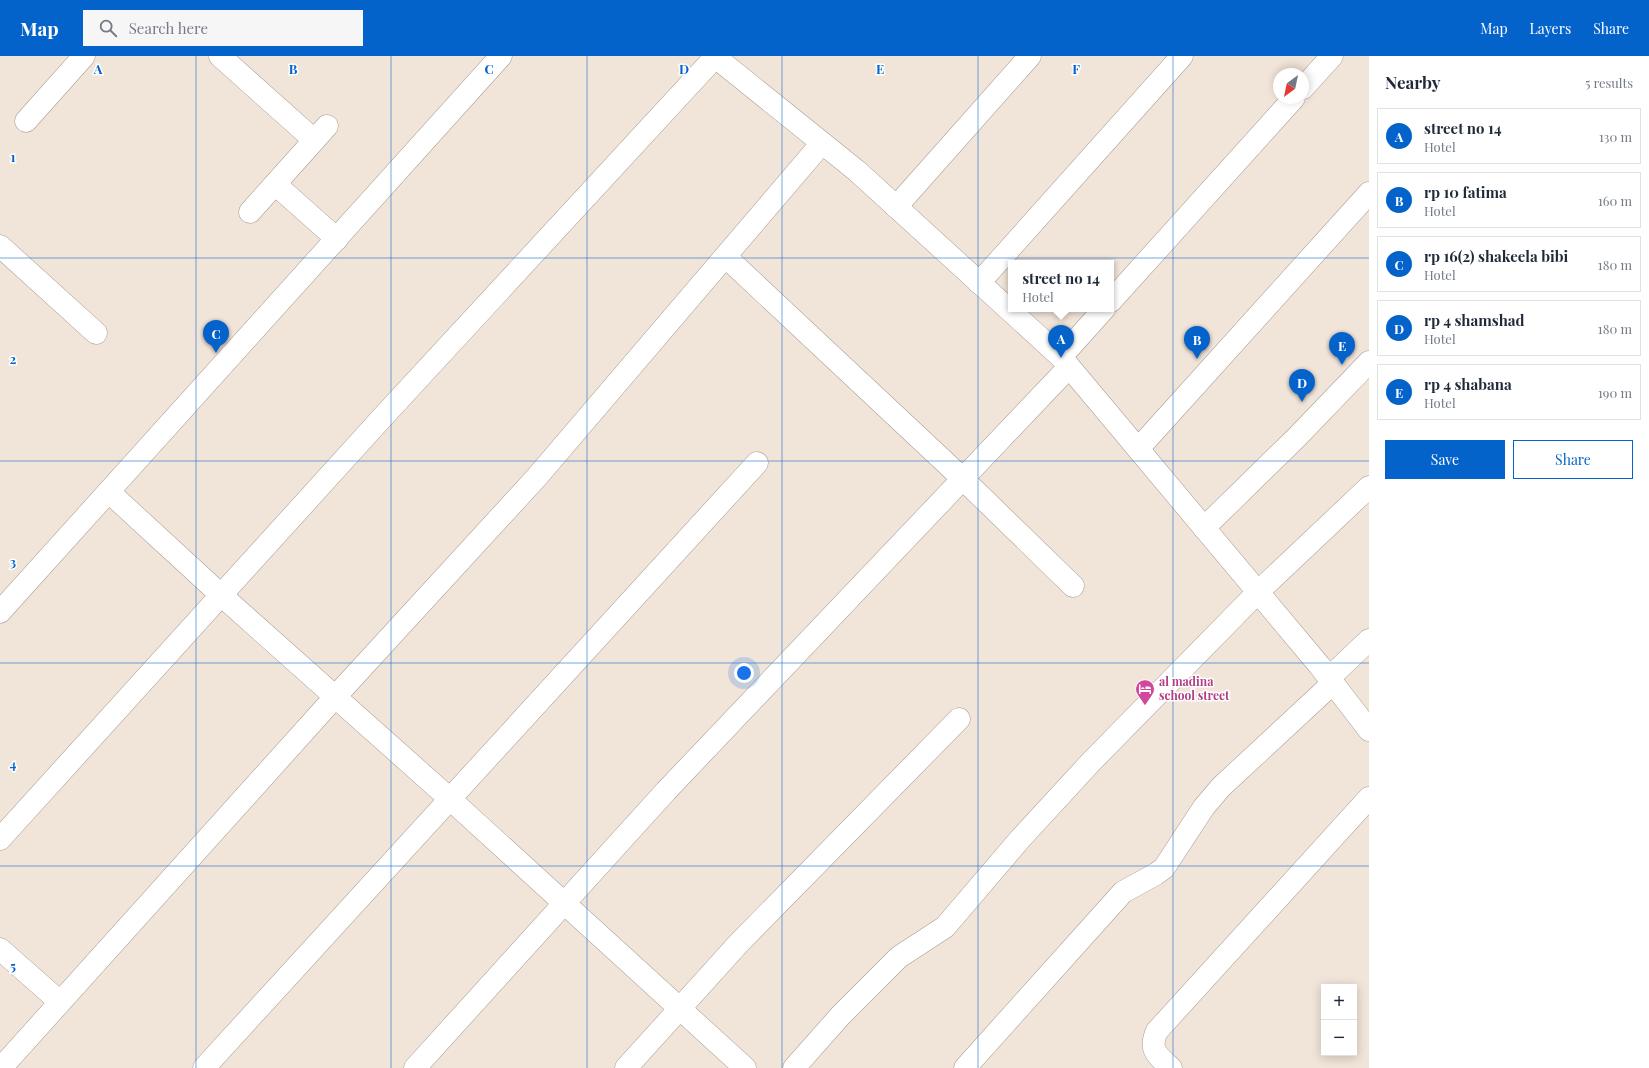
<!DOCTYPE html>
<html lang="en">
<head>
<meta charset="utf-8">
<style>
	body { margin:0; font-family:"Playfair Display",serif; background:#f6f6f7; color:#1f2937 }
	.controls { position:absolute; right:12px; bottom:12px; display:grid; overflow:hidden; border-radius:0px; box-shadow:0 2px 10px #0003 }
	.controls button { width:36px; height:36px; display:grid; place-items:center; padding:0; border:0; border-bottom:1px solid #e0e1e3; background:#fff; color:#1f2937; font:20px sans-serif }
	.compass { position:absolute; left:1273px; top:12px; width:36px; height:36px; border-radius:50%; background:#fff; box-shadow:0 2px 10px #0003; rotate:213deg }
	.you { position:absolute; left:744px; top:617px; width:14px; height:14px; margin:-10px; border:3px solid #fff; border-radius:50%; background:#1a73e8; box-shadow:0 0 0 6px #1a73e833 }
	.badge { display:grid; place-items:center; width:26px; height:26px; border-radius:50%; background:#0463cb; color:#fff; font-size:13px; font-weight:700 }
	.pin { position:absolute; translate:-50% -33px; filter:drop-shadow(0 1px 2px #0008) }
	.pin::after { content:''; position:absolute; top:21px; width:14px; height:12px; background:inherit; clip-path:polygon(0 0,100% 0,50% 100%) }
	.popup { position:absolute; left:1008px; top:204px; width:106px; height:52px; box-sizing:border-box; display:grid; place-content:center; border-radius:0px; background:#fff; filter:drop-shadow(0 1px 3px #0005); font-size:13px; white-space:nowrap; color:#747a83 }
	.popup b { font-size:15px; color:#1f2937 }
	.popup::after { content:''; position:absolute; left:50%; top:100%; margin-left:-8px; border:8px solid transparent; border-top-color:#fff }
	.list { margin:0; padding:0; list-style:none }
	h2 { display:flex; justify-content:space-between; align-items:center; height:52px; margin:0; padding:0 16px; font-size:17px }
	h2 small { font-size:13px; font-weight:400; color:#747a83 }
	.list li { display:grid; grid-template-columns:26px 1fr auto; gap:12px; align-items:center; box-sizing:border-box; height:56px; margin:0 8px 8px; padding:0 8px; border:1px solid #e0e1e3; border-radius:0px }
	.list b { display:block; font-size:15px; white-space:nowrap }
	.list p { margin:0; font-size:13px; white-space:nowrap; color:#747a83 }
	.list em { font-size:13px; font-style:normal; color:#747a83 }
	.actions { display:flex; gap:8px; padding:12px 16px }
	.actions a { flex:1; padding:9px 0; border:1px solid #0463cb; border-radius:0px; text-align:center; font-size:14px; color:#0463cb }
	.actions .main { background:#0463cb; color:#fff }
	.icon { flex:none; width:22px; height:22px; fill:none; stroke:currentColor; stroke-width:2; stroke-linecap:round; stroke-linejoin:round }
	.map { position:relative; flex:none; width:1369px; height:1012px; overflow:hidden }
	header { display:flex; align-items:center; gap:24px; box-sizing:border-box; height:56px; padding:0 20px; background:#0463cb; color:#fff }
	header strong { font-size:19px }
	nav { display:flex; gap:22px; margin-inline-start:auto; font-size:14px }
	.search { width:280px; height:36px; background:#f6f6f7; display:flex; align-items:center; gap:10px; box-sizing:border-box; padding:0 14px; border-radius:0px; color:#747a83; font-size:15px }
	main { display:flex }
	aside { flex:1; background:#fff }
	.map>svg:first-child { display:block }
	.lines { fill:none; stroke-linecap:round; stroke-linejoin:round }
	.minor-casing { stroke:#a89c92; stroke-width:23 }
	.tertiary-casing { stroke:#a89c92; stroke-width:23 }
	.minor { stroke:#fff; stroke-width:22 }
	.tertiary { stroke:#fff; stroke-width:22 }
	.grid { fill:none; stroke:#0463cb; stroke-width:1; stroke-opacity:0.55 }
	.labels { text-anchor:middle; stroke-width:3; stroke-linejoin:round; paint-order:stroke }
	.hotel-label { font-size:12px; font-weight:bold; fill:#b23c85; stroke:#fff; text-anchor:start }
	.grid-label { font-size:13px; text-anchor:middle; font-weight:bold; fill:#0463cb; stroke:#fff; stroke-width:3; stroke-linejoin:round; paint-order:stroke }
</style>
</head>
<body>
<header>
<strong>Map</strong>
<div class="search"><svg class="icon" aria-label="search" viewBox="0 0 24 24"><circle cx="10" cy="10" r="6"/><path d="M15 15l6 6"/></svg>Search here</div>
<nav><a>Map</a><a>Layers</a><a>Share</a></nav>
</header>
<main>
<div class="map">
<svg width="1369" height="1012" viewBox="0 0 1369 1012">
	<rect width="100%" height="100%" fill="#f1e4d9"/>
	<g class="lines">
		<g class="minor-casing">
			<g id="minor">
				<path d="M220 0 314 84"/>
				<path d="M1303 32 1332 0"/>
				<path d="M26 65 84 0"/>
				<path d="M275 128 337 183"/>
				<path d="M896 151 1030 0"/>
				<path d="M250 156 327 70"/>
				<path d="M0 190 96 277"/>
				<path d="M726 201 963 423 1073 530"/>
				<path d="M979 227 1182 0"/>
				<path d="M1111 245 1294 42"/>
				<path d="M1061 301 1104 253"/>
				<path d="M1138 393 1369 137"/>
				<path d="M109 436 221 539 450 743 745 1012"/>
				<path d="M1204 472 1297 381 1369 306"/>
				<path d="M0 556 501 0"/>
				<path d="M1329 622 1369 584"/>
				<path d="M0 783 380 364 716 0"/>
				<path d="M0 893 60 946"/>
				<path d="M1 1012 335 641 536 422 822 87"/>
				<path d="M204 1012 757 407"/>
				<path d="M415 1012 666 735 1069 311"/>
				<path d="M626 1012 739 887 959 663"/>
				<path d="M794 1012 841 959 899 901 945 871 1021 782 1091 706 1258 536 1369 431"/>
				<path d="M965 1012 1123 836 1156 818 1164 812 1204 751 1221 731 1333 627"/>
				<path d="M1171 1012C1158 1000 1148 994 1157 975L1369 742"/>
			</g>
		</g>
		<g class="tertiary-casing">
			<path id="tertiary" d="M714 0 857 115 1061 301 1319 609 1369 674"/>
		</g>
		<use href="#minor" class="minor"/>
		<use href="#tertiary" class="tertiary"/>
	</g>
	<path class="grid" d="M196 0V1012M391 0V1012M587 0V1012M782 0V1012M978 0V1012M1173 0V1012M0 202H1369M0 405H1369M0 607H1369M0 810H1369"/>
	<defs>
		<g id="hotel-pin" transform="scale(1)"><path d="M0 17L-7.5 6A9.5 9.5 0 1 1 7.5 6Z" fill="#d1479c" stroke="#fff"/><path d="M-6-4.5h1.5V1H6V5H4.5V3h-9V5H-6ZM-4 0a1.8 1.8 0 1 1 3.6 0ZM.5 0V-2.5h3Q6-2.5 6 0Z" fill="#fff"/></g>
	</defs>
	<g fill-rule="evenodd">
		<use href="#hotel-pin" x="1145" y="633"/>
	</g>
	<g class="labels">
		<g class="hotel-label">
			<text x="1159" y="630">al madina<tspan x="1159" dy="14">school street</tspan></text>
		</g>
	</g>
	<g class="grid-label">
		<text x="98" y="18">A</text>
		<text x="293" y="18">B</text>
		<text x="489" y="18">C</text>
		<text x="684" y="18">D</text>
		<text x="880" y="18">E</text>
		<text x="1076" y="18">F</text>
		<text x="13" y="106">1</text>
		<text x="13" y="308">2</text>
		<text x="13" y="511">3</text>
		<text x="13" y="713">4</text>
		<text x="13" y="915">5</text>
	</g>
</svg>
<div class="controls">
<button>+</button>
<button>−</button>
</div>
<svg class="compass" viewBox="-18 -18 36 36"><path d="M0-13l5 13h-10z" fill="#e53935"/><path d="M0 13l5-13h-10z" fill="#747a83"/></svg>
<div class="you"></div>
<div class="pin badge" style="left:1061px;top:302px">A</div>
<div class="popup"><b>street no 14</b>Hotel</div>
<div class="pin badge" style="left:1197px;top:303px">B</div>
<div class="pin badge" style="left:216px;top:297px">C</div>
<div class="pin badge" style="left:1302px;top:346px">D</div>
<div class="pin badge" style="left:1342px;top:309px">E</div>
</div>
<aside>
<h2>Nearby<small>5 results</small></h2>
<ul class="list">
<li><span class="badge">A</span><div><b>street no 14</b><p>Hotel</p></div><em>130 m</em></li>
<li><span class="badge">B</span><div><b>rp 10 fatima</b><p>Hotel</p></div><em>160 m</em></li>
<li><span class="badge">C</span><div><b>rp 16(2) shakeela bibi</b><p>Hotel</p></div><em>180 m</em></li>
<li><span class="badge">D</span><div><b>rp 4 shamshad</b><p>Hotel</p></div><em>180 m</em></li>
<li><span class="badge">E</span><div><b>rp 4 shabana</b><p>Hotel</p></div><em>190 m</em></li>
</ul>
<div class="actions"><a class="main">Save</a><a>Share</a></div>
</aside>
</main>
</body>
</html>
